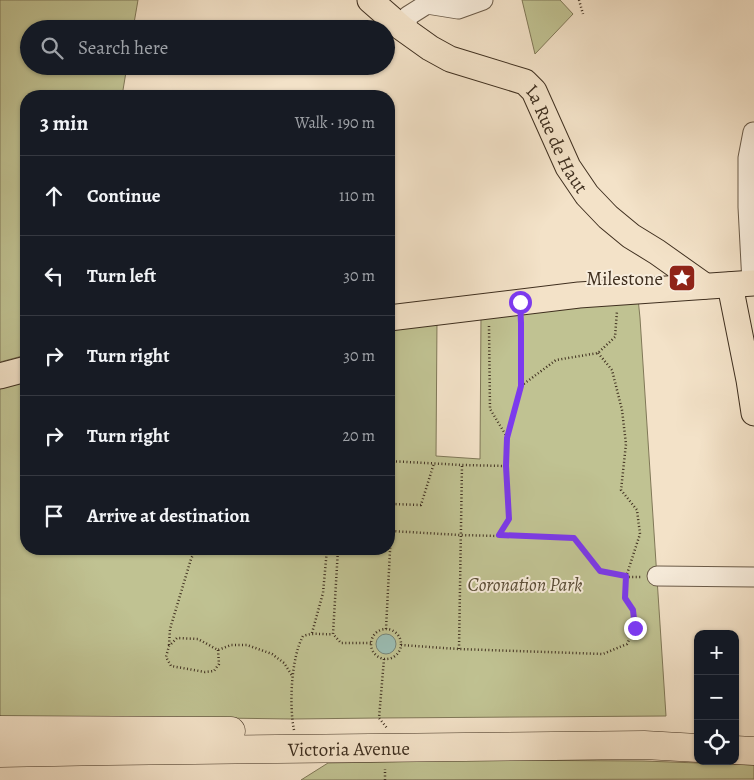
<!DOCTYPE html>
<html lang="en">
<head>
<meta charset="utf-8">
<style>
	body { margin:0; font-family:Alegreya,serif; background:#20242c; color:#f1f3f6 }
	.controls { position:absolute; right:15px; bottom:15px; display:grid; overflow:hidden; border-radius:10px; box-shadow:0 1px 4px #0004 }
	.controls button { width:45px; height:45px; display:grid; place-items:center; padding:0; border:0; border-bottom:1px solid #363941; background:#171b24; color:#f1f3f6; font:25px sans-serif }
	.stop { position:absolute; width:15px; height:15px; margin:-11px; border:4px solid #7c3aed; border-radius:50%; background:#fff }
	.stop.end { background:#7c3aed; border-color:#fff; box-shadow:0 1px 5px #0008 }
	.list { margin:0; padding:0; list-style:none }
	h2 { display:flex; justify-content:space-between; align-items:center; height:65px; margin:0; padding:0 20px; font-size:21px }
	h2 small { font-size:16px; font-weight:400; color:#9ea1a6 }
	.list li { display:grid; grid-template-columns:32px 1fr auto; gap:15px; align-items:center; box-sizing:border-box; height:80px; padding:0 20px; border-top:1px solid #363941 }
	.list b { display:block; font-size:19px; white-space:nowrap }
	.list em { font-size:16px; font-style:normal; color:#9ea1a6 }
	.icon { flex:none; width:28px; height:28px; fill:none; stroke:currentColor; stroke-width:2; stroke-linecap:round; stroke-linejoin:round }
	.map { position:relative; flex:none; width:754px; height:780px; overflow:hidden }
	.search { position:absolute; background:#171b24; box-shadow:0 1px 4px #0004; left:20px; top:20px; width:375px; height:55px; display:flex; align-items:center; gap:12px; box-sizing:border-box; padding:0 18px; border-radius:28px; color:#9ea1a6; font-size:19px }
	.panel { position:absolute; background:#171b24; box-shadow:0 1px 4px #0004; left:20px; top:90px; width:375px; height:465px; border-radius:20px }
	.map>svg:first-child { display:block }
	.green { fill:#c0c292; stroke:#807858 }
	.water { fill:#9bbeb5; stroke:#768579 }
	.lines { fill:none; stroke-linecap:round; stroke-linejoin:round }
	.minor-casing { stroke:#6c5c49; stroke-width:21 }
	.major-casing { stroke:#3f2f1f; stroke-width:27 }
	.highway-casing { stroke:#3f2f1f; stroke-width:29 }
	.path { stroke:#3f2f1f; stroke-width:2.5; stroke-dasharray:1 2.5; stroke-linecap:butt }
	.minor { stroke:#f7ecdb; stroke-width:19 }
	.major { stroke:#f3e2c8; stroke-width:25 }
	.highway { stroke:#f3e2c8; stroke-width:28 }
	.route { stroke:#7c3aed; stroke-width:6 }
	.labels { text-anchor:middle; stroke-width:4; stroke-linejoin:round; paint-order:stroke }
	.street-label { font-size:19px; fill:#3f2f1f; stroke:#f7ecdb }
	.poi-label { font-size:19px; fill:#3f2f1f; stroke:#f7ecdb; text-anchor:end }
	.park-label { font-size:19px; font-style:italic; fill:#594c36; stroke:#f7ecdb }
</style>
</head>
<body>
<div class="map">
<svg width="754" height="780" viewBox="0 0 754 780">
	<rect width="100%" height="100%" fill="#f3e2c8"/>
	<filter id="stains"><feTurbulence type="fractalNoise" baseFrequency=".004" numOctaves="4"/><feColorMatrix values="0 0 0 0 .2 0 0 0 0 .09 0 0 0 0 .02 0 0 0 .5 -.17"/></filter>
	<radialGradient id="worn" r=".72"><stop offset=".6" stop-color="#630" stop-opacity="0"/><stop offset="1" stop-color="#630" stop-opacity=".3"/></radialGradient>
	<g class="green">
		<path d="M0 0H138L133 29H29V66H127L122 96H26V355L0 362Z"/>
		<path d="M522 0H560L573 14 535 54Z"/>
		<path d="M638 298 640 318 666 716 379 718 292 719 151 717 0 719V376L26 369V549H389V325L437 320 436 456 480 459 481 314Z"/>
		<path d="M476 760 643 761 754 765V779L301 780 328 763Z"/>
	</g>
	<circle class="water" cx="386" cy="644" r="10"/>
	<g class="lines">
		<g class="minor-casing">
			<g id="minor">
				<path d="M406 31 408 16 427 4 458 9 483 0"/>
				<path d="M752 283 748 207V158L753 132 754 133"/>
				<path d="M657 576 754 577"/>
			</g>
		</g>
		<g class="major-casing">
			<g id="major">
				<path id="s1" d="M370 0 402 28 430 48 450 59 525 82 534 91 568 167 587 195 608 217 631 236 657 252 705 286"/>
				<path d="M730 285 749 380 754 413"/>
				<path d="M389 318 579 295 754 283"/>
				<path d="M0 376 26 369"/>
			</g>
		</g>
		<g class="highway-casing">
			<g id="highway">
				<path d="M0 730 231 731"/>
				<path d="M735 750 754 751"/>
				<path id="s2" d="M0 753 108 751 644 745 698 748"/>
			</g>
		</g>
		<g class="path">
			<path d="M579 0 583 14"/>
			<path d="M489 326 490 409 507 437"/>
			<path d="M598 353 612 370 622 410 626 444 621 490 637 510 640 534 626 577H642"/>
			<path d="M521 386 556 360 598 353 615 337 617 311"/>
			<path d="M389 461 462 465 506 466"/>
			<path d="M499 535 509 519 506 466 507 437 521 386V322"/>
			<path d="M338 549 333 634 341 643H371"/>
			<circle cx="386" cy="644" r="15"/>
			<path d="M386 629 391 531H389"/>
			<path d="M312 633 323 593 327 549"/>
			<path d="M169 645 170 629 191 559 196 549"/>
			<path d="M401 645 459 649 603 654 627 644 635 628 633 610 625 597 626 577 600 571 574 538 460 535 391 531 393 504 421 505 434 463"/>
			<path d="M459 649 462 465"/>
			<path d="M218 650 219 664 214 671 205 672 171 666 166 657 169 646 177 638 198 639 218 650 231 645H247L272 654 284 663 293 677"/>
			<path d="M384 659 379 718 387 728"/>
			<path d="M294 730C289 706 291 658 303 636 315 632 321 635 333 634"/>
			<path d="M385 780V769"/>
		</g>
		<use href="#minor" class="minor"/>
		<use href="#major" class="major"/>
		<use href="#highway" class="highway"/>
	</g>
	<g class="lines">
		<path class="route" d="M520 302 521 323V386L507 438 506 466 509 519 499 535 574 538 600 571 626 576 625 598 633 610 635 628"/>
	</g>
	<defs>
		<g id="sight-square" transform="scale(1.4375)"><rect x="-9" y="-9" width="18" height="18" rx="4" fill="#8f2418" stroke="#f7ecdb"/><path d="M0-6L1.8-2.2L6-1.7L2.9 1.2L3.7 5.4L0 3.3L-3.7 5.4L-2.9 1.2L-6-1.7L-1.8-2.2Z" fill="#fff"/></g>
	</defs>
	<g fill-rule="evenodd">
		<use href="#sight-square" x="682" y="278"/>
	</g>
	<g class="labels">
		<g class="street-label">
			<text dy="7" stroke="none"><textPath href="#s1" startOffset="244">La Rue de Haut</textPath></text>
			<text dy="7" stroke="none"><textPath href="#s2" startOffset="349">Victoria Avenue</textPath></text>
		</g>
		<g class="poi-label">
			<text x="663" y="285">Milestone</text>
		</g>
		<g class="park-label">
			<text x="525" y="591">Coronation Park</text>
		</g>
	</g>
	<rect width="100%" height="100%" filter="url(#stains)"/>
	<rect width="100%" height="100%" fill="url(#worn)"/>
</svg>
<div class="controls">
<button>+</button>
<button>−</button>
<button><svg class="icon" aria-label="locate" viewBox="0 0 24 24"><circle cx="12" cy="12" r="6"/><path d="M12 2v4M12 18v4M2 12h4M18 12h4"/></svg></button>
</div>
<div class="stop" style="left:520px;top:302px"></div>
<div class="stop end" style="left:635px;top:628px"></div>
<div class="search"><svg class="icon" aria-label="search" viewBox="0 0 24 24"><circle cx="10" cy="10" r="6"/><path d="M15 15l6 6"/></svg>Search here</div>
<section class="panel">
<h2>3 min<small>Walk · 190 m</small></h2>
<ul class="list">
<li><svg class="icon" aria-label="ahead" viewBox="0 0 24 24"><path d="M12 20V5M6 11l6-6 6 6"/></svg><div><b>Continue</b></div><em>110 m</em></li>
<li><svg class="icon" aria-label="left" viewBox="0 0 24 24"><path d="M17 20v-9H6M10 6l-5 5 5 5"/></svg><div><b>Turn left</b></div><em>30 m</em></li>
<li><svg class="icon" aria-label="right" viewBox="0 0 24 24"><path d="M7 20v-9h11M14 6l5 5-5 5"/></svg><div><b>Turn right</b></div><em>30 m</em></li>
<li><svg class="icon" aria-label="right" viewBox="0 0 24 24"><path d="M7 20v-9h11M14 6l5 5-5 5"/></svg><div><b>Turn right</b></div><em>20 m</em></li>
<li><svg class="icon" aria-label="arrive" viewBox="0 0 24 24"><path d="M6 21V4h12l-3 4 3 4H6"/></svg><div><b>Arrive at destination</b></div></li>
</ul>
</section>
</div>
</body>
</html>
